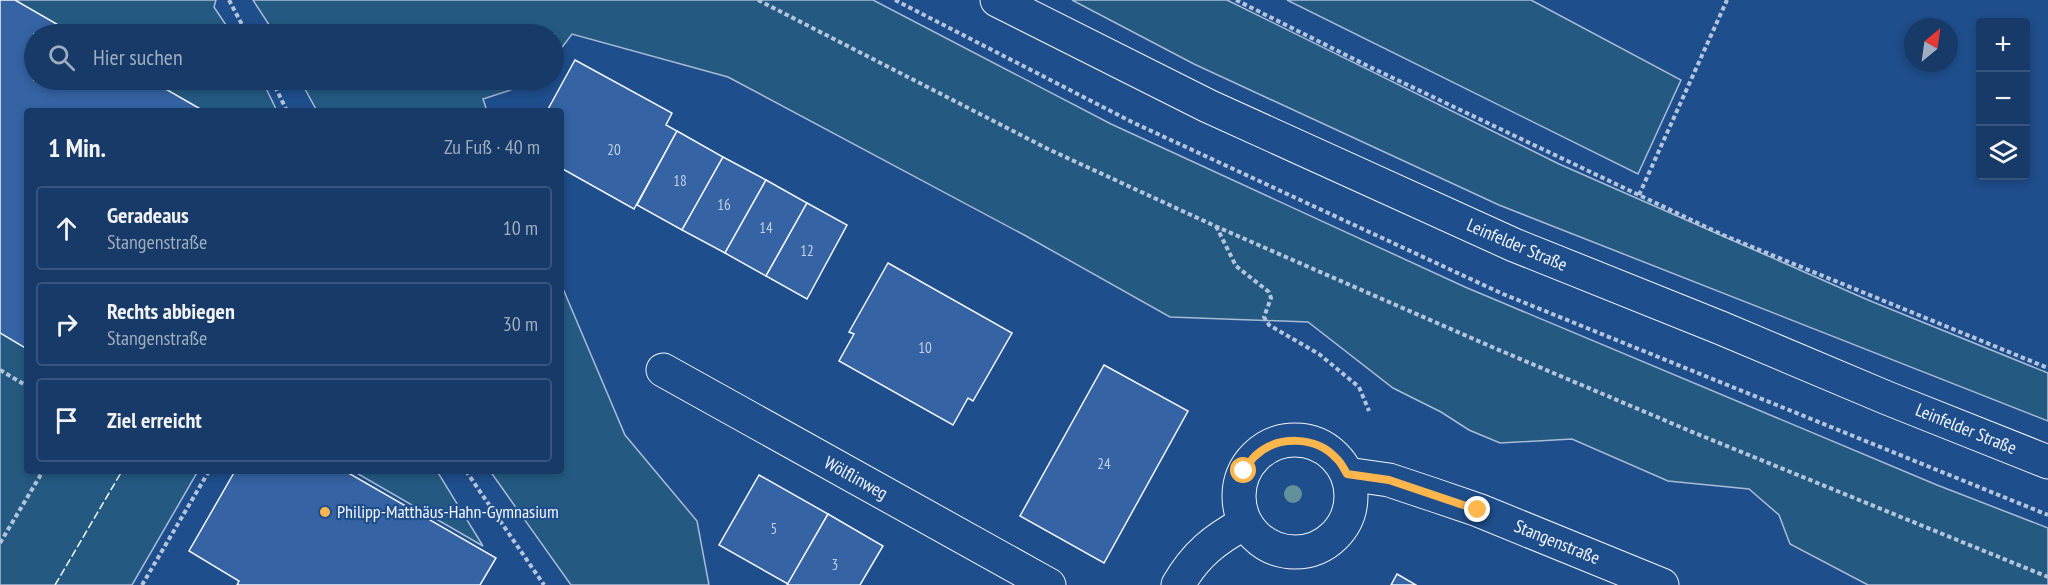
<!DOCTYPE html>
<html lang="de">
<head>
<meta charset="utf-8">
<style>
	body { margin:0; font-family:"PT Sans Narrow",sans-serif; background:#20416f; color:#f1f3f6 }
	.controls { position:absolute; right:18px; top:18px; display:grid; overflow:hidden; border-radius:6px; box-shadow:0 3px 9px #0003 }
	.controls button { width:54px; height:54px; display:grid; place-items:center; padding:0; border:0; border-bottom:2px solid #36547d; background:#173a69; color:#f1f3f6; font:30px sans-serif }
	.compass { position:absolute; left:1904px; top:18px; width:54px; height:54px; border-radius:50%; background:#173a69; box-shadow:0 3px 9px #0003; rotate:29deg }
	.stop { position:absolute; width:18px; height:18px; margin:-14px; border:4px solid #ffb74d; border-radius:50%; background:#fff }
	.stop.end { background:#ffb74d; border-color:#fff; box-shadow:0 2px 6px #0008 }
	.list { margin:0; padding:0; list-style:none }
	h2 { display:flex; justify-content:space-between; align-items:center; height:78px; margin:0; padding:0 24px; font-size:26px }
	h2 small { font-size:20px; font-weight:400; color:#9eadc0 }
	.list li { display:grid; grid-template-columns:39px 1fr auto; gap:18px; align-items:center; box-sizing:border-box; height:84px; margin:0 12px 12px; padding:0 12px; border:2px solid #36547d; border-radius:6px }
	.list b { display:block; font-size:22px; white-space:nowrap }
	.list p { margin:0; font-size:20px; white-space:nowrap; color:#9eadc0 }
	.list em { font-size:20px; font-style:normal; color:#9eadc0 }
	.icon { flex:none; width:33px; height:33px; fill:none; stroke:currentColor; stroke-width:2; stroke-linecap:round; stroke-linejoin:round }
	.map { position:relative; flex:none; width:2048px; height:585px; overflow:hidden }
	.search { position:absolute; background:#173a69; box-shadow:0 3px 9px #0003; left:24px; top:24px; width:540px; height:66px; display:flex; align-items:center; gap:15px; box-sizing:border-box; padding:0 21px; border-radius:33px; color:#9eadc0; font-size:22px }
	.panel { position:absolute; background:#173a69; box-shadow:0 3px 9px #0003; left:24px; top:108px; width:540px; height:366px; border-radius:6px }
	.map>svg:first-child { display:block }
	.green { fill:#245a82; stroke:#a8bbd7; stroke-width:1.5 }
	.building { fill:#3563a3; stroke:#f2f6ff; stroke-width:1.5 }
	.lines { fill:none; stroke-linecap:round; stroke-linejoin:round }
	.minor-casing { stroke:#f2f6ff; stroke-width:35 }
	.major-casing { stroke:#f2f6ff; stroke-width:35 }
	.path { stroke:#b3c4dc; stroke-width:4; stroke-dasharray:4.5 3; stroke-linecap:butt }
	.minor { stroke:#1f4e8c; stroke-width:33 }
	.major { stroke:#1f4e8c; stroke-width:33 }
	.fence { stroke:#f2f6ff; stroke-width:1.5; stroke-dasharray:8 3; stroke-linecap:butt }
	.tree { fill:#61919a }
	.route { stroke:#ffb74d; stroke-width:8 }
	.poi-dot { fill:#ffb74d; stroke:#1f4e8c; stroke-width:2 }
	.labels { text-anchor:middle; stroke-width:4.5; stroke-linejoin:round; paint-order:stroke }
	.number-label { font-size:15px; fill:#c3d1e8 }
	.street-label { font-size:18px; fill:#f2f6ff; stroke:#1f4e8c }
	.poi-label { font-size:18px; fill:#f2f6ff; stroke:#1f4e8c; text-anchor:start }
</style>
</head>
<body>
<div class="map">
<svg width="2048" height="585" viewBox="0 0 2048 585">
	<rect width="100%" height="100%" fill="#1f4e8c"/>
	<g class="green">
		<path d="M0 0H216L214 7 232 34H34V80H262L277 111H27V471H198L132 585H0Z"/>
		<path d="M253 0H873L1111 124 1465 287 1937 485 2048 528V585H1868L1790 544 1779 515 1749 489 1668 481 1572 439 1500 443 1469 430 1441 412 1393 388 1308 322 1170 317 1026 236 728 77 572 34 554 58V34H275Z"/>
		<path d="M1072 0H1227L1559 164 1868 300 2048 373V421L1499 205 1194 64Z"/>
		<path d="M1287 0H1531L1681 80 1638 174Z"/>
		<path d="M300 80H537L535 82 483 99 487 111H317Z"/>
		<path d="M561 284 625 435 697 521 709 585H571L490 471H561Z"/>
		<path d="M353 471H437L483 546Z"/>
	</g>
	<g class="building">
		<path d="M0 0H15L74 34H34V80H150L204 111H27V349L0 333Z"/>
		<path d="M575 60 672 113 666 125 677 131 634 209 561 168V111H547Z"/>
		<path d="M677 131 723 157 682 230 637 205Z"/>
		<path d="M723 157 766 180 725 253 682 230Z"/>
		<path d="M766 180 807 203 766 276 725 253Z"/>
		<path d="M807 203 847 225 807 299 766 276Z"/>
		<path d="M888 263 1012 333 973 401 968 398 953 425 839 361 854 334 849 332Z"/>
		<path d="M1104 365 1188 411 1104 563 1020 516Z"/>
		<path d="M235 471H345L496 558 480 585H237L239 581 189 551Z"/>
		<path d="M759 475 828 514 788 584 719 545Z"/>
		<path d="M828 514 883 546 860 585H787Z"/>
		<path d="M1397 574 1416 585H1391Z"/>
	</g>
	<g class="lines">
		<g class="minor-casing">
			<g id="minor">
				<path d="M663 370 1049 585"/>
				<circle cx="1295" cy="496" r="56"/>
				<path d="M1347 474 1389 480 1431 494 1478 510 1662 585"/>
				<path d="M1178 585C1195 555 1215 539 1245 523"/>
			</g>
		</g>
		<g class="major-casing">
			<path id="major" d="M997 0 1208 106 1514 245 1721 328 1887 398 2048 462"/>
		</g>
		<g class="path">
			<path d="M229 0 247 34"/>
			<path d="M758 0 1048 149 1215 226 1492 347 1690 431 2048 577"/>
			<path d="M895 0 1132 122 1503 294 2048 515"/>
			<path d="M1236 0 1370 67 1723 235 2048 368"/>
			<path d="M272 80 287 111"/>
			<path d="M1639 195 1727 0"/>
			<path d="M1216 226 1236 266 1269 292 1271 298 1264 317 1269 325 1319 354 1359 387 1369 411"/>
			<path d="M0 370 27 386"/>
			<path d="M466 471 544 585"/>
			<path d="M0 543 43 471"/>
			<path d="M142 585 209 471"/>
		</g>
		<use href="#minor" class="minor"/>
		<use href="#major" class="major"/>
		<path class="fence" d="M55 585 122 471"/>
	</g>
	<circle class="tree" cx="1293" cy="494" r="9"/>
	<g class="lines">
		<path class="route" d="M1244 471C1247 466 1251 460 1255 456 1277 435 1316 436 1336 458 1341 462 1344 469 1347 474L1389 480 1478 510"/>
	</g>
	<circle class="poi-dot" cx="325" cy="512" r="6"/>
	<g class="labels">
		<g class="number-label">
			<text x="614" y="155">20</text>
			<text x="680" y="186">18</text>
			<text x="724" y="210">16</text>
			<text x="766" y="233">14</text>
			<text x="807" y="256">12</text>
			<text x="925" y="353">10</text>
			<text x="1104" y="469">24</text>
			<text x="774" y="534">5</text>
			<text x="835" y="570">3</text>
		</g>
		<g class="street-label">
			<text transform="translate(1517 245) rotate(23)" y="6">Leinfelder Straße</text>
			<text transform="translate(1966 429) rotate(22)" y="6">Leinfelder Straße</text>
			<text transform="translate(856 478) rotate(29)" y="6">Wölflinweg</text>
			<text transform="translate(1557 542) rotate(22)" y="6">Stangenstraße</text>
		</g>
		<g class="poi-label">
			<text x="337" y="518">Philipp-Matthäus-Hahn-Gymnasium</text>
		</g>
	</g>
</svg>
<div class="controls">
<button>+</button>
<button>−</button>
<button><svg class="icon" aria-label="layers" viewBox="0 0 24 24"><path d="M12 4l9 5-9 5-9-5zM3 14l9 5 9-5"/></svg></button>
</div>
<svg class="compass" viewBox="-18 -18 36 36"><path d="M0-13l5 13h-10z" fill="#e53935"/><path d="M0 13l5-13h-10z" fill="#9eadc0"/></svg>
<div class="stop" style="left:1244px;top:471px"></div>
<div class="stop end" style="left:1478px;top:510px"></div>
<div class="search"><svg class="icon" aria-label="search" viewBox="0 0 24 24"><circle cx="10" cy="10" r="6"/><path d="M15 15l6 6"/></svg>Hier suchen</div>
<section class="panel">
<h2>1 Min.<small>Zu Fuß · 40 m</small></h2>
<ul class="list">
<li><svg class="icon" aria-label="ahead" viewBox="0 0 24 24"><path d="M12 20V5M6 11l6-6 6 6"/></svg><div><b>Geradeaus</b><p>Stangenstraße</p></div><em>10 m</em></li>
<li><svg class="icon" aria-label="right" viewBox="0 0 24 24"><path d="M7 20v-9h11M14 6l5 5-5 5"/></svg><div><b>Rechts abbiegen</b><p>Stangenstraße</p></div><em>30 m</em></li>
<li><svg class="icon" aria-label="arrive" viewBox="0 0 24 24"><path d="M6 21V4h12l-3 4 3 4H6"/></svg><div><b>Ziel erreicht</b></div></li>
</ul>
</section>
</div>
</body>
</html>
